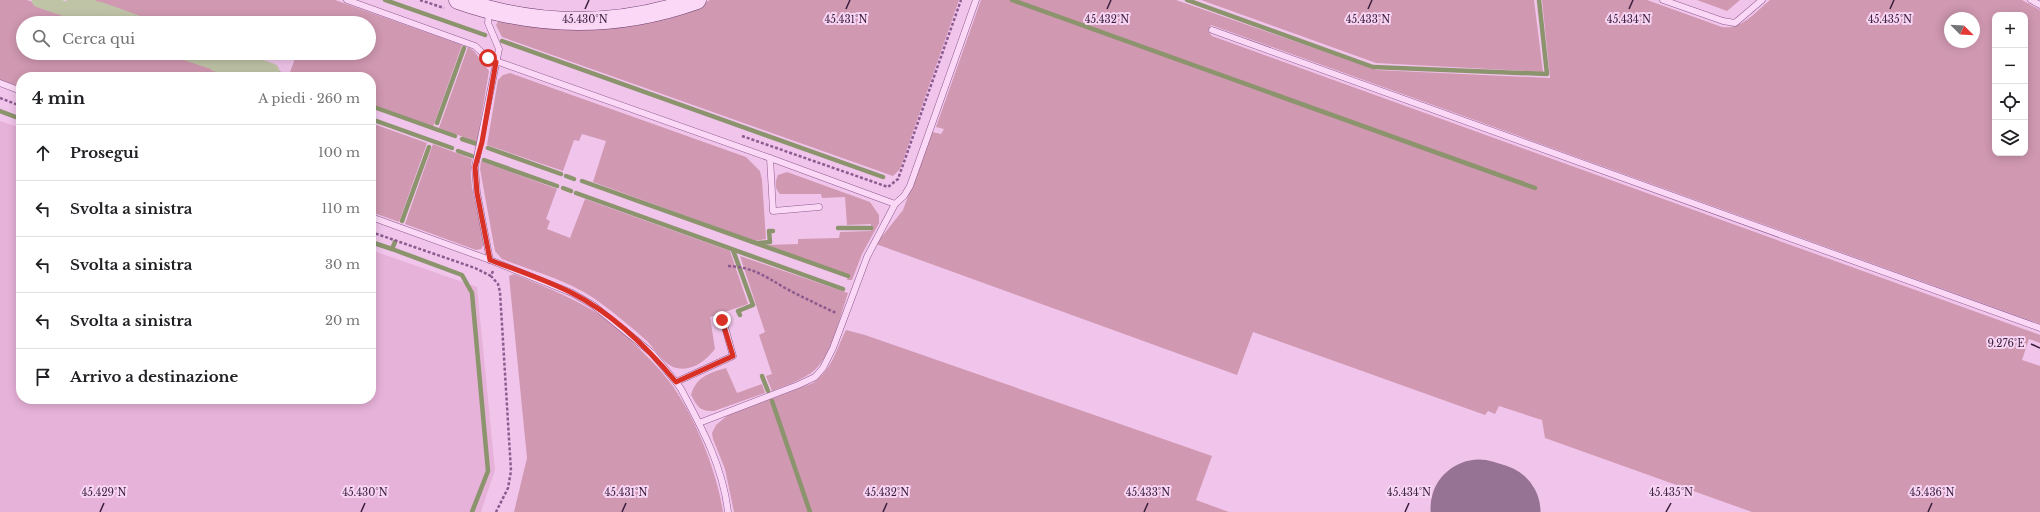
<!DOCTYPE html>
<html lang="it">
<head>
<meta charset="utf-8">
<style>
	body { margin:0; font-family:"Libre Baskerville",serif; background:#f2f2f2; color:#202124 }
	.controls { position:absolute; right:12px; top:12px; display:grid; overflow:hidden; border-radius:8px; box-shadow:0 2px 10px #0003 }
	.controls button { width:36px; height:36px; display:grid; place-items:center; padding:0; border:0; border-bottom:1px solid #e0e0e0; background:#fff; color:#202124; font:20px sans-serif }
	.compass { position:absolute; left:1944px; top:12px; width:36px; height:36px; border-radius:50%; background:#fff; box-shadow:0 2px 10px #0003; rotate:114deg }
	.stop { position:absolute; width:12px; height:12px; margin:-9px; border:3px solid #d93025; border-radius:50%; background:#fff }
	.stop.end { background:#d93025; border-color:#fff; box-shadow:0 1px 4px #0008 }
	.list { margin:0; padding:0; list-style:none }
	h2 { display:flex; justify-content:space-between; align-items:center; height:52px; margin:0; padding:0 16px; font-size:17px }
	h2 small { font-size:13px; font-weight:400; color:#757577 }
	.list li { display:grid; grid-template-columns:26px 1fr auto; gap:12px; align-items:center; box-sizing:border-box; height:56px; padding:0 16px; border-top:1px solid #e0e0e0 }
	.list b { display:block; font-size:15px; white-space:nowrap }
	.list em { font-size:13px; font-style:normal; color:#757577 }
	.icon { flex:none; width:22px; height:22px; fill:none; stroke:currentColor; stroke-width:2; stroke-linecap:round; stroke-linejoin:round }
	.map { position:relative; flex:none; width:2040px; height:512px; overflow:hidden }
	.search { position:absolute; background:#fff; box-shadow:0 2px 10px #0003; left:16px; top:16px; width:360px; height:44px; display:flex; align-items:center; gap:10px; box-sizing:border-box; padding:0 14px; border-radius:22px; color:#757577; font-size:15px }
	.panel { position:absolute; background:#fff; box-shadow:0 2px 10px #0003; left:16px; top:72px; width:360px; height:332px; border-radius:16px }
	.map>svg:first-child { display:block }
	.farmland { fill:#e7b2d9 }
	.green { fill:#d098b1; fill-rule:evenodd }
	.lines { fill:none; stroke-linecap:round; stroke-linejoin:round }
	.stream { stroke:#8c946d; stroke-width:4.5 }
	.canal { stroke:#c0c4a7; stroke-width:15 }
	.runway { stroke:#967294; stroke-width:97 }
	.lane-casing { stroke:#8c5a8e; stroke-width:7 }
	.secondary-casing { stroke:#6c3d70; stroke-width:19 }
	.path { stroke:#8c5a8e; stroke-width:2.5; stroke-dasharray:3 2; stroke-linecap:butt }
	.lane { stroke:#fbd9f6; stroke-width:6 }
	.secondary { stroke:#fbd9f6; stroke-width:18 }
	.route { stroke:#d93025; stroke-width:5 }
	.ticks { fill:none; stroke:#3a1e3d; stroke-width:1.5 }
	.ticks-label { font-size:10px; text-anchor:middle; fill:#3a1e3d; stroke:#f8d5f3; stroke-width:4; stroke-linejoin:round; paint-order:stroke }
</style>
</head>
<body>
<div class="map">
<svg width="2040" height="512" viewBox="0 0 2040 512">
	<rect width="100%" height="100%" fill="#f1c5eb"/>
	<path class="farmland" d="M0 121 21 128V399H371V250L477 287 495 470 481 512H0Z"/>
	<g class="green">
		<path d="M0 0H27L92 23H23V53H176L244 77H21V87L0 80Z"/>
		<path d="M80 0H335L462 45 433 127 371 104V77H295L289 75 297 53H369V23H292L283 20 282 23H144Z"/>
		<path d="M710 0H959L900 169 893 176 502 37 496 25 501 17 546 26 702 4Z"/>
		<path d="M981 0H1176L1377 70 1550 78 1542 0H1647L1722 27C1742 30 1755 12 1770 0H2022L2040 10V324L1211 25 1208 31 1212 36 2040 335V343L2029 339 2022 360 2040 366V512H1752L1545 438 1542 420 1499 406 1495 414 1488 411 1485 415 1253 332 1237 375 876 244 903 210 932 132 941 134 944 129 936 127ZM1995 15H2025V153H1995ZM1950 18H1974V42H1950Z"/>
		<path d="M1201 0H1534L1543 72 1376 63Z"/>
		<path d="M1697 0H1740L1727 11Z"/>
		<path d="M468 47 474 51 489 71 477 142 439 128Z"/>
		<path d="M228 53H263L259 64Z"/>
		<path d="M510 73 746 157 760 171 762 180 766 239 755 241 593 182 606 141 582 134 579 141 574 140 563 171 487 145 498 80 503 75Z"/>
		<path d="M371 123 427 143 399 222 371 212Z"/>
		<path d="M433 144 472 159C467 184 480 218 485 243L481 249 476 250 405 224Z"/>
		<path d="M481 161 557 189 546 219 550 221 547 229 570 238 585 199 730 251 748 304 710 317 715 349C705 362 690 373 673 367 662 362 655 349 647 341 632 328 616 314 599 302 571 281 534 272 502 259L495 251 480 169Z"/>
		<path d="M787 172 870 202 879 215V223L862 254 852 280H847L849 275 767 245 798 244V239L839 238 840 232 871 231V224L847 225 845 197 822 198 821 194H780C774 188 775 182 778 175Z"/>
		<path d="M740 256 848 293C840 316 831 360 811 373 799 381 785 386 772 391L766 376 772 374 759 335 765 332Z"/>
		<path d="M514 274C548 288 585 302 614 325 629 338 657 365 669 381 694 414 717 471 723 512H514L527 458 509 276Z"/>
		<path d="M846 330 865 335 1212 456 1196 500 1229 512H734L725 469 713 439 712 433 716 425 728 415 813 383C833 368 835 352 846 330Z"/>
		<path d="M726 368 737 393 762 384 765 393 714 411C700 412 697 406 691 395 696 377 709 373 726 368Z"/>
	</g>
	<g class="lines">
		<g class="stream">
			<path d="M385 0 485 35"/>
			<path d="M1012 0 1535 188"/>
			<path d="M1187 0 1373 67 1547 74 1539 0"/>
			<path d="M502 41 883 177"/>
			<path d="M277 73 289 77"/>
			<path d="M371 106 455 136"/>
			<path d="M0 111 21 119"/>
			<path d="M371 119 452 148"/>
			<path d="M437 123 464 48"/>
			<path d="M462 139 477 144"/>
			<path d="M488 148 561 174"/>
			<path d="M458 151 472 156"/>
			<path d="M484 160 557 186"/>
			<path d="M566 176 574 179"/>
			<path d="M582 181 848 276"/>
			<path d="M563 188 571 191"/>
			<path d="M576 193 843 289"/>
			<path d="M402 221 429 147"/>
			<path d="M838 228H871"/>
			<path d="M371 242 392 249 395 242"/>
			<path d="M759 243 770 242 769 231H773"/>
			<path d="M392 249 462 275 472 293 488 471 472 512"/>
			<path d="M733 250 753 305 738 311 740 315"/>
			<path d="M762 376 768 391"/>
			<path d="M772 401 810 512"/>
		</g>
		<g class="canal">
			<path d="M39 0 88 17"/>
			<path d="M74 0 92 7"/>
			<path d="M99 9 138 23"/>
			<path d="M95 20 103 23"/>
			<path d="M186 53 210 61"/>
			<path d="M222 53 258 66"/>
			<path d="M216 64 253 77"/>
			<path d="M264 68 272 71"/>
		</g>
		<path class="runway" d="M1479 508 1492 512"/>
		<g class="lane-casing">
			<g id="lane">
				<path d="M347 0 475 46 488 58 496 61 770 158"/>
				<path d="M1663 0 1723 21 1735 23 1762 0"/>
				<path d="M2031 0 2040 5"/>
				<path d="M489 12 488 23 499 49 475 167 477 193 490 260"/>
				<path d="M1212 30 2040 328"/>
				<path d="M0 83 21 91"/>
				<path d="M819 207 773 211 770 158 895 204 904 196 910 186 976 0"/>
				<path d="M371 217 490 260 572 293 593 305 652 353 676 382 733 356 723 320"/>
				<path d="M676 382 681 389C702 428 723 467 728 512"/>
				<path d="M699 423 798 385 815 377 823 368 833 348 867 257 895 204"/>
			</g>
		</g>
		<g class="secondary-casing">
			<path id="secondary" d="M458 0C537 28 619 28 697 0"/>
		</g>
		<g class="path">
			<path d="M420 0 444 8"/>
			<path d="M0 98 21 106"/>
			<path d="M742 136 888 187 898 179 961 0"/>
			<path d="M371 232 475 268 491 276"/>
			<path d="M728 266C752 267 765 276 785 288 802 297 819 305 836 313"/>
			<path d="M493 271 491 276 498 284 500 292 511 471 508 488 496 512"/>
		</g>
		<use href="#lane" class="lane"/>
		<use href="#secondary" class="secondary"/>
	</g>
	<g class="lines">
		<path class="route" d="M488 58 496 62 482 142 475 167 477 193 490 260C517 270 546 280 572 293 613 314 647 347 676 382L733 356 722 320"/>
	</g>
	<path class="ticks" d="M585 9 589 0M846 9 850 0M1107 9 1111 0M1368 9 1372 0M1629 9 1633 0M1890 9 1894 0M2031 344 2040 348M100 512 104 503M361 512 365 503M622 512 626 503M883 512 887 503M1144 512 1148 503M1405 512 1409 503M1666 512 1671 503M1928 512 1932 503"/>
	<g class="ticks-label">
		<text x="585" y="23">45.430°N</text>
		<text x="1107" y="23">45.432°N</text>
		<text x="1368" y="23">45.433°N</text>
		<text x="1629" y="23">45.434°N</text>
		<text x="1890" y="23">45.435°N</text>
		<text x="846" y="23">45.431°N</text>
		<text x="2006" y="347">9.276°E</text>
		<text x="104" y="496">45.429°N</text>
		<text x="365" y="496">45.430°N</text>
		<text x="626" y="496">45.431°N</text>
		<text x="887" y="496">45.432°N</text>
		<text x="1148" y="496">45.433°N</text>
		<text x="1409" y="496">45.434°N</text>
		<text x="1671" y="496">45.435°N</text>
		<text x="1932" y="496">45.436°N</text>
	</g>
</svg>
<div class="controls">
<button>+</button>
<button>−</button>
<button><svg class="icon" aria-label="locate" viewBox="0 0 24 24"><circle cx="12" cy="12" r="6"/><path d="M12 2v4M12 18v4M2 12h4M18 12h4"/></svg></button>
<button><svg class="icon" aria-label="layers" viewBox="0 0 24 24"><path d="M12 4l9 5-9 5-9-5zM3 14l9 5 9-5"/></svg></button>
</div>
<svg class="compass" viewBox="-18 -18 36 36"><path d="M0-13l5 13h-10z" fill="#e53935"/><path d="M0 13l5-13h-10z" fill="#757577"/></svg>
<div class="stop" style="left:488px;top:58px"></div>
<div class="stop end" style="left:722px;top:320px"></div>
<div class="search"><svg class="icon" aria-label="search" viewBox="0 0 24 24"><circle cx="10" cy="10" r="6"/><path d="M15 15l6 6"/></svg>Cerca qui</div>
<section class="panel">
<h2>4 min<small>A piedi · 260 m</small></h2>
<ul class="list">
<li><svg class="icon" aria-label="ahead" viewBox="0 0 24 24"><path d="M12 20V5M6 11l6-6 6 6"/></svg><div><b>Prosegui</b></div><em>100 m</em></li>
<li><svg class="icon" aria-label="left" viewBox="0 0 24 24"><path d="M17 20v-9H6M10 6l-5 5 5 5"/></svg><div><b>Svolta a sinistra</b></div><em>110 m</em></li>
<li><svg class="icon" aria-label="left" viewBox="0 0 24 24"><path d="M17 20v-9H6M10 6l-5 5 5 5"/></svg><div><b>Svolta a sinistra</b></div><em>30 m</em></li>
<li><svg class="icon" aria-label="left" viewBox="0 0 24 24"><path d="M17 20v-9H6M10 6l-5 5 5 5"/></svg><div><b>Svolta a sinistra</b></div><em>20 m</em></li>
<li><svg class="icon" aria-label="arrive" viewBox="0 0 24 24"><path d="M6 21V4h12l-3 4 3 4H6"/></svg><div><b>Arrivo a destinazione</b></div></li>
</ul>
</section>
</div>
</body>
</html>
